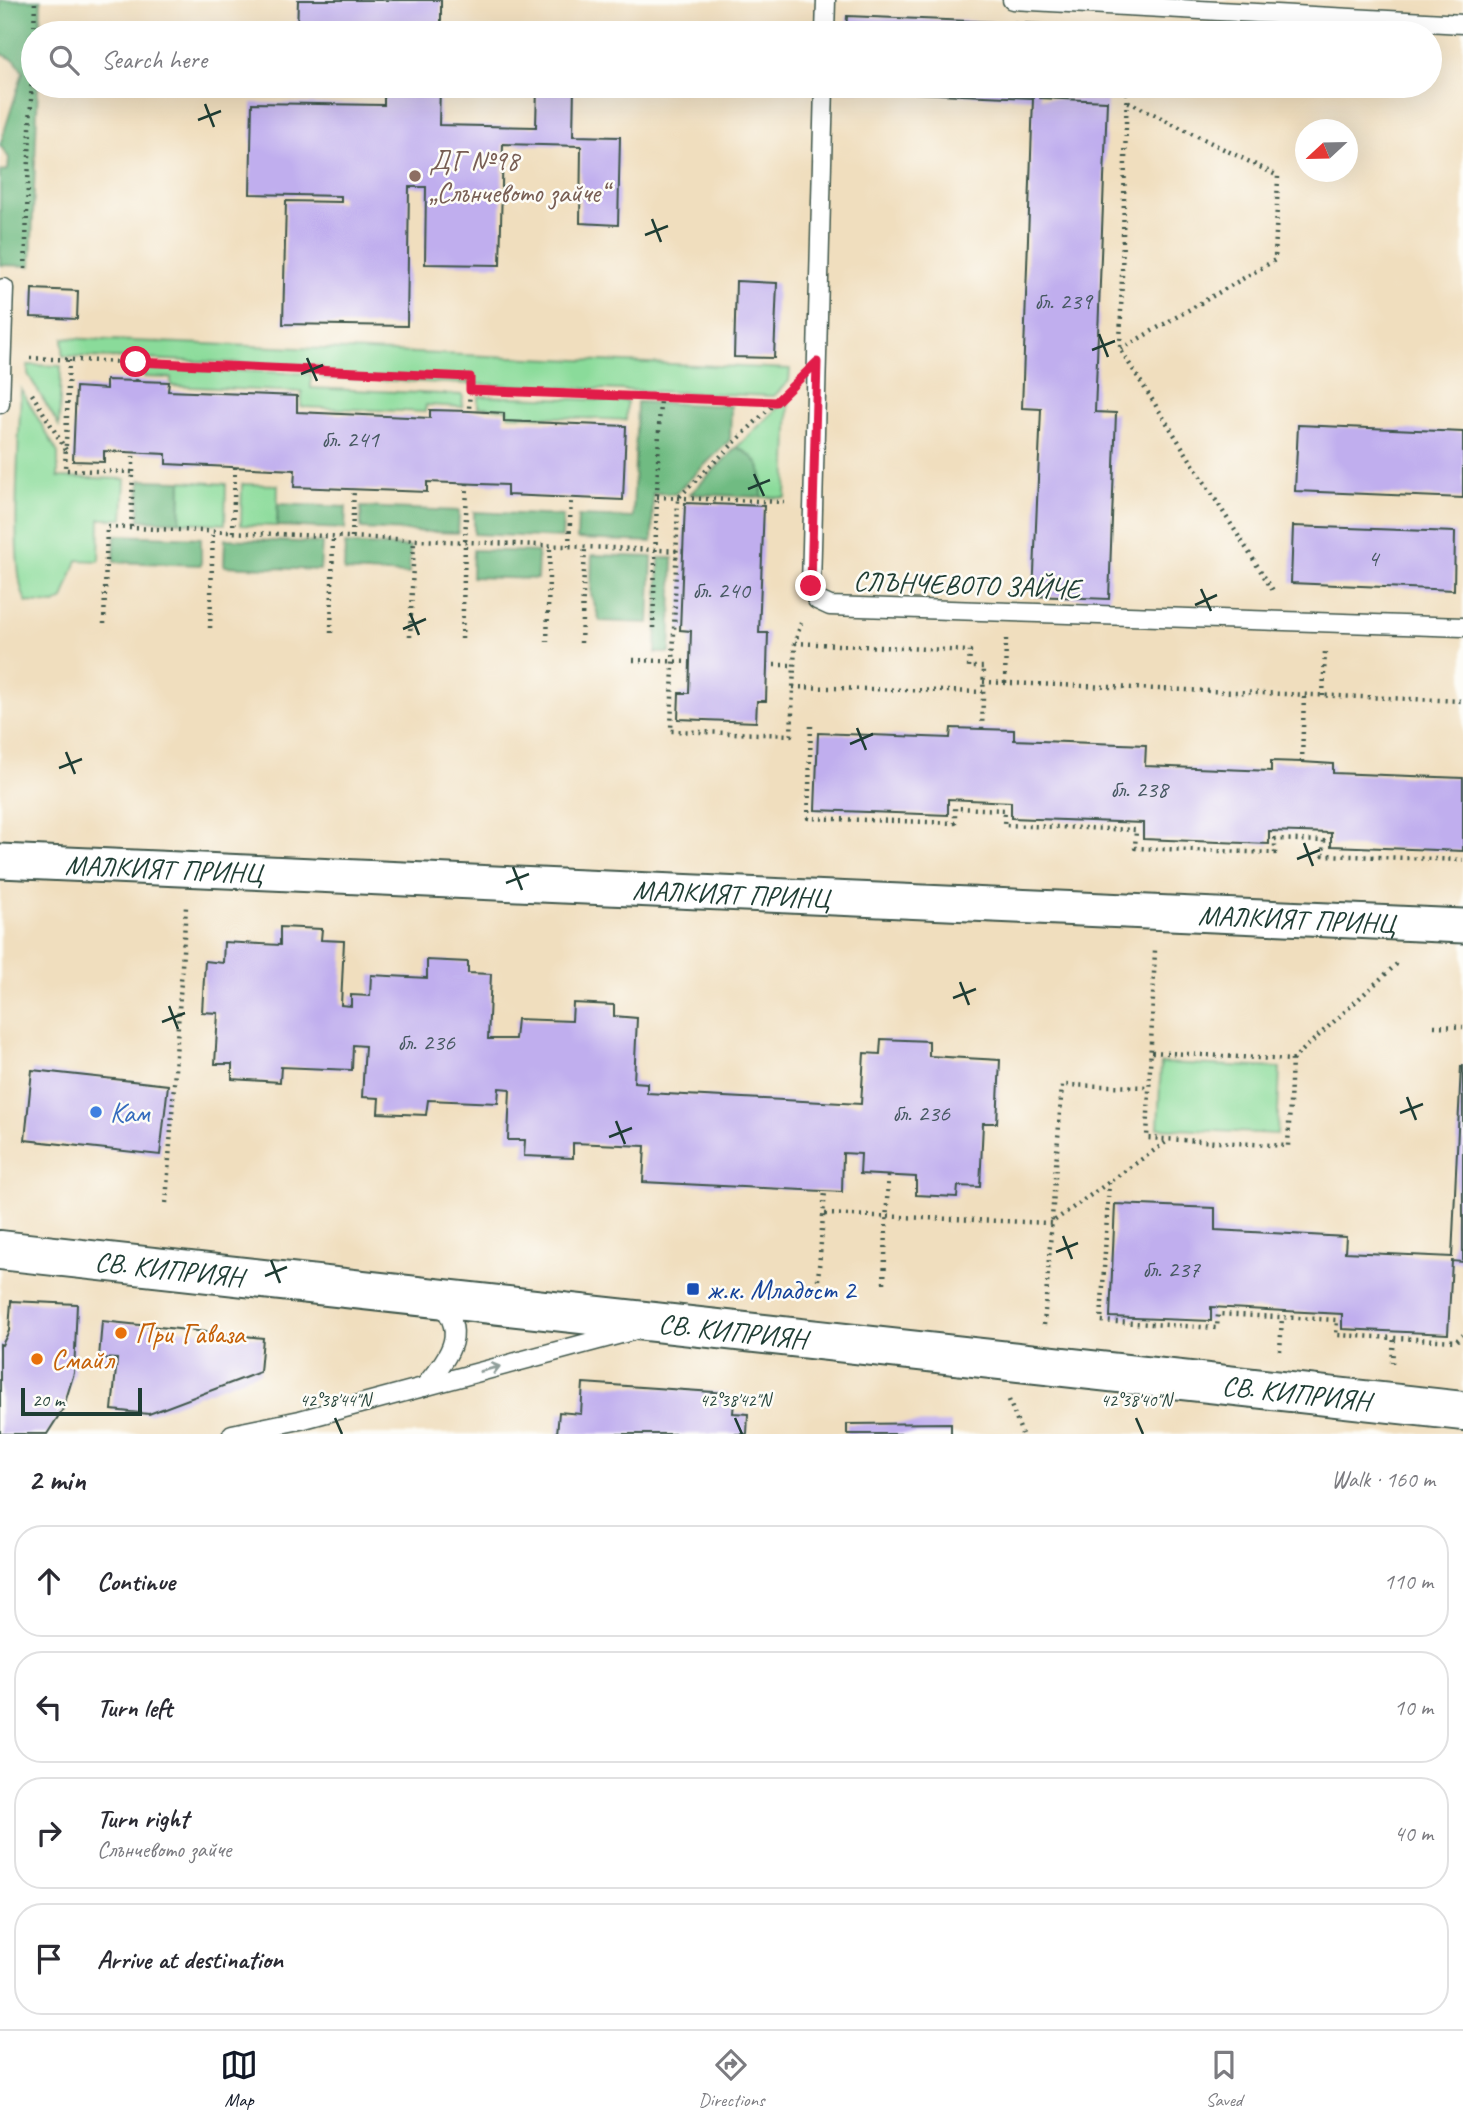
<!DOCTYPE html>
<html lang="en">
<head>
<meta charset="utf-8">
<style>
	body { margin:0; font-family:Caveat,sans-serif; background:#f7f7f7; color:#2b2b33 }
	.compass { position:absolute; left:1295px; top:119px; width:63px; height:63px; border-radius:50%; background:#fff; box-shadow:0 7px 28px #0002; rotate:248deg }
	.scale { position:absolute; left:21px; bottom:18px; width:121px; box-sizing:border-box; padding-left:7px; border:4px solid #1f3d34; border-top:0; font-size:19px; line-height:24px; white-space:nowrap; color:#1f3d34; -webkit-text-stroke:5px #fdfcf7; paint-order:stroke }
	.stop { position:absolute; width:21px; height:21px; margin:-16px; border:5px solid #e11d48; border-radius:50%; background:#fff }
	.stop.end { background:#e11d48; border-color:#fff; box-shadow:0 2px 7px #0008 }
	.list { margin:0; padding:0; list-style:none }
	h2 { display:flex; justify-content:space-between; align-items:center; height:91px; margin:0; padding:0 28px; font-size:30px }
	h2 small { font-size:23px; font-weight:400; color:#7c7c81 }
	.list li { display:grid; grid-template-columns:46px 1fr auto; gap:21px; align-items:center; box-sizing:border-box; height:112px; margin:0 14px 14px; padding:0 14px; border:2px solid #e1e1e2; border-radius:28px }
	.list b { display:block; font-size:26px; white-space:nowrap }
	.list p { margin:0; font-size:23px; white-space:nowrap; color:#7c7c81 }
	.list em { font-size:23px; font-style:normal; color:#7c7c81 }
	.icon { flex:none; width:38px; height:38px; fill:none; stroke:currentColor; stroke-width:2; stroke-linecap:round; stroke-linejoin:round }
	.map { position:relative; flex:none; width:1463px; height:1434px; overflow:hidden }
	.search { position:absolute; background:#fff; box-shadow:0 7px 28px #0002; left:21px; right:21px; top:21px; height:77px; display:flex; align-items:center; gap:18px; box-sizing:border-box; padding:0 24px; border-radius:38px; color:#7c7c81; font-size:26px }
	.sheet { height:595px; background:#fff }
	nav { display:flex; justify-content:space-around; align-items:center; box-sizing:border-box; height:98px; border-top:2px solid #e1e1e2; background:#fff; font-size:19px; color:#7c7c81 }
	nav a { display:grid; justify-items:center; gap:4px }
	nav .on { color:#111827 }
	.map>svg:first-child { display:block }
	.green { fill:#8adb9a; stroke:#548c67; stroke-width:2 }
	.forest { fill:#6fbb82; stroke:#477c5b; stroke-width:2 }
	.building { fill:#c0aeee }
	.lines { fill:none; stroke-linecap:round; stroke-linejoin:round }
	.service-casing { stroke:#3e5549; stroke-width:21 }
	.minor-casing { stroke:#3e5549; stroke-width:37 }
	.tertiary-casing { stroke:#3e5549; stroke-width:42 }
	.path { stroke:#3e5549; stroke-width:4.5; stroke-dasharray:2 5; stroke-linecap:butt }
	.service { stroke:#fff; stroke-width:18 }
	.minor { stroke:#fff; stroke-width:33 }
	.tertiary { stroke:#fff; stroke-width:38 }
	.oneway { stroke:#8f9e9a }
	.route { stroke:#e11d48; stroke-width:9 }
	.ticks { fill:none; stroke:#1f3d34; stroke-width:2.5 }
	.education-dot { fill:#8d6e63; stroke:#fdfcf7; stroke-width:2.5 }
	.shop-dot { fill:#3f7fe0; stroke:#fdfcf7; stroke-width:2.5 }
	.transit-dot { fill:#1a4fb4; stroke:#fdfcf7; stroke-width:2.5 }
	.food-dot { fill:#e8710a; stroke:#fdfcf7; stroke-width:2.5 }
	.labels { text-anchor:middle; stroke-width:5; stroke-linejoin:round; paint-order:stroke }
	.number-label { font-size:24px; fill:#475962 }
	.education-label { font-size:28px; fill:#785e54; stroke:#fdfcf7; text-anchor:start }
	.street-label { font-size:28px; fill:#1f3d34; stroke:#fdfcf7 }
	.shop-label { font-size:28px; fill:#366cbe; stroke:#fdfcf7; text-anchor:start }
	.transit-label { font-size:28px; fill:#164399; stroke:#fdfcf7; text-anchor:start }
	.food-label { font-size:28px; fill:#c56008; stroke:#fdfcf7; text-anchor:start }
	.ticks-label { font-size:18px; text-anchor:middle; fill:#1f3d34; stroke:#fdfcf7; stroke-width:5; stroke-linejoin:round; paint-order:stroke }
</style>
</head>
<body>
<div class="map">
<svg width="1463" height="1434" viewBox="0 0 1463 1434">
	<rect width="100%" height="100%" fill="#fdfcf7"/>
	<filter id="ink" filterUnits="userSpaceOnUse"><feTurbulence type="fractalNoise" baseFrequency=".0143" numOctaves="2"/><feDisplacementMap in="SourceGraphic" scale="14" xChannelSelector="R" yChannelSelector="G"/><feConvolveMatrix kernelMatrix="1 2 1 2 8 2 1 2 1" color-interpolation-filters="sRGB"/></filter>
	<filter id="wash" filterUnits="userSpaceOnUse"><feTurbulence type="fractalNoise" baseFrequency=".00686" numOctaves="4" result="noise"/><feDisplacementMap in="SourceGraphic" scale="28" xChannelSelector="R" yChannelSelector="G"/><feGaussianBlur stdDeviation="1.57" result="paint"/><feColorMatrix in="noise" values="0 0 0 0 0 0 0 0 0 0 0 0 0 0 0 0 0 1.4 0 .05"/><feComposite in="paint" operator="in"/></filter>
	<g filter="url(#wash)">
		<rect width="100%" height="100%" fill="#f0debe"/>
		<g class="green">
			<path d="M63 338 790 369 789 381 774 396 322 378V366L63 356Z"/>
			<path d="M28 365 61 366 59 426 28 374Z"/>
			<path d="M144 367 311 374V388L463 395 462 407 426 405 425 412 301 407 302 392 171 386V378L144 377Z"/>
			<path d="M21 389 58 453V477L125 479 123 519H100L99 561 77 560 63 599 55 604 27 602C8 580 20 427 21 389Z"/>
			<path d="M478 396 627 401 626 420 508 415V409L478 407Z"/>
			<path d="M789 397 786 498 762 497V474L737 447Z"/>
			<path d="M181 481 226 484 225 524 180 522Z"/>
			<path d="M242 484 278 485 277 526 241 525Z"/>
			<path d="M1161 1063 1280 1068 1277 1134 1158 1128Z"/>
		</g>
		<g class="forest">
			<path d="M0 0H41L40 33H33V86H38L31 266 0 265V171L8 170 9 158 0 145 23 72 15 60 0 53Z"/>
			<path d="M637 402 731 406 730 440 675 494 653 493 652 542 577 539 578 516 633 518Z"/>
			<path d="M737 447C763 461 762 469 762 497L690 494Z"/>
			<path d="M140 480 181 481 180 522 139 520Z"/>
			<path d="M278 504 346 507 345 529 277 526Z"/>
			<path d="M361 507 459 511 458 533 361 529Z"/>
			<path d="M474 512 563 516 562 538 474 534Z"/>
			<path d="M115 535 201 538V565L114 562Z"/>
			<path d="M225 539 322 543 320 570 224 566Z"/>
			<path d="M345 544 410 547 409 574 344 571Z"/>
			<path d="M473 550 538 552 537 579 472 577Z"/>
			<path d="M592 555 652 557 649 623 600 621 591 594Z"/>
			<path d="M659 558H673L670 653H656Z"/>
		</g>
		<g id="blocks">
			<g class="building">
				<path d="M298 0H441V33H297Z"/>
				<path d="M847 16 1042 24V33H846Z"/>
				<path d="M384 86H440L439 125 536 127 537 86H574L573 136 620 137 618 225 580 223 581 146 503 144 500 265 425 264 426 187H409L407 326 283 324 286 201 341 202V196L250 194 252 103 384 105Z"/>
				<path d="M844 86H1040V98L1107 101 1095 412 1116 413 1109 599 1033 596 1041 409 1022 408 1033 98 844 90Z"/>
				<path d="M736 281 777 283 774 358 734 357Z"/>
				<path d="M32 289 78 291 77 319 31 317Z"/>
				<path d="M106 380 169 382 168 391 297 396V412L430 418V410L469 411 504 413V421L626 426 623 500 507 495V485L427 482V492L294 487 295 470 166 464V454L104 451V462L73 461 76 387 106 389Z"/>
				<path d="M1298 425 1463 432V498L1295 491Z"/>
				<path d="M685 503 764 506 759 633H768L766 701H757L756 722 678 719 679 693H689L691 631 680 630Z"/>
				<path d="M1293 526 1455 532 1454 590 1291 583Z"/>
				<path d="M951 728 1014 730V740L1146 745 1145 766 1271 771V761L1302 762 1333 764V773L1463 778V851L1331 846V833L1269 831V844L1143 839V823L1011 818V802L948 799V815L815 810 818 733 950 738Z"/>
				<path d="M280 927 322 929 321 940 344 941 341 1005 351 1006V995L370 996 371 975 427 978V960L468 962V973L491 974 488 1039H515L517 1019 572 1021 573 1003 614 1005V1016L637 1018 634 1082 647 1083V1093L861 1104 864 1053 880 1054 881 1039 929 1041V1056L1000 1060 997 1123H983L980 1187 958 1186 957 1197 916 1195V1177L860 1174 861 1154 843 1153 842 1192 643 1182 645 1146 573 1143V1158L524 1156 525 1140H508L510 1089 499 1088 498 1103 428 1100 426 1115 378 1113 379 1098 362 1097 365 1046 353 1045 352 1070 281 1067 280 1082 232 1079V1064H215L218 1013 202 1012 205 961 223 963 224 942 280 945Z"/>
				<path d="M1461 1066H1463V1262L1452 1261 1448 1334 1342 1329V1314L1211 1307V1321L1110 1317 1115 1204 1215 1208V1230L1346 1237 1345 1252 1452 1257Z"/>
				<path d="M32 1070 168 1085 160 1155 25 1140Z"/>
				<path d="M11 1301 77 1304 74 1373 63 1409 47 1434H0V1344L2 1345 9 1331Z"/>
				<path d="M102 1321 263 1338 260 1372 149 1414 112 1410 117 1359 99 1358Z"/>
				<path d="M583 1383 728 1393V1402H734L733 1413 748 1414 747 1434H557L559 1412 581 1414Z"/>
				<path d="M951 1423V1434H847V1424Z"/>
			</g>
		</g>
	</g>
	<g filter="url(#ink)">
		<use href="#blocks" fill-opacity="0" stroke="#3e5549" stroke-width="2"/>
		<g class="lines">
			<g class="service-casing">
				<g id="service">
					<path d="M1012 0 1463 24"/>
					<path d="M825 33 826 0"/>
					<path d="M824 86 811 586 817 600 830 606 1463 627"/>
					<path d="M0 404 4 288"/>
					<path d="M424 1387C447 1358 471 1333 437 1300"/>
					<path d="M232 1434 300 1420 632 1331"/>
				</g>
			</g>
			<g class="minor-casing">
				<g id="minor">
					<path id="s1" d="M0 861 1463 926"/>
				</g>
			</g>
			<g class="tertiary-casing">
				<g id="tertiary">
					<path id="s2" d="M0 1250 1463 1411"/>
				</g>
			</g>
			<g class="path">
				<path d="M34 33 35 0"/>
				<path d="M1127 86 1120 349 1274 592"/>
				<path d="M25 269 33 45"/>
				<path d="M1121 349 1275 260 1278 176 1127 101"/>
				<path d="M30 358 470 377 469 411"/>
				<path d="M69 360 65 470 133 472 131 527"/>
				<path d="M136 381V362"/>
				<path d="M469 390 775 402"/>
				<path d="M786 392 678 498 671 731 791 735 795 643 801 623"/>
				<path d="M32 394 66 450"/>
				<path d="M133 472V452"/>
				<path d="M657 497 784 502"/>
				<path d="M233 532 235 467"/>
				<path d="M352 537 354 489"/>
				<path d="M569 546 571 498"/>
				<path d="M104 624 107 527 683 551"/>
				<path d="M210 628 213 531"/>
				<path d="M653 628 660 397"/>
				<path d="M331 633 333 536"/>
				<path d="M410 637 414 540"/>
				<path d="M462 639 467 484"/>
				<path d="M547 642 550 545"/>
				<path d="M581 643 585 546"/>
				<path d="M795 643 970 651 969 667H984L982 729"/>
				<path d="M633 660 690 662"/>
				<path d="M767 665H794"/>
				<path d="M983 682 1463 701"/>
				<path d="M1005 683 1006 639"/>
				<path d="M793 687 983 692"/>
				<path d="M1323 696 1325 651"/>
				<path d="M811 726 808 818 955 823V808L1005 810 1004 825 1136 830 1135 848 1275 853V839L1324 841 1323 855 1463 860"/>
				<path d="M1302 762 1304 695"/>
				<path d="M1434 1026 1463 1027"/>
				<path d="M1152 1052 1292 1060 1288 1146 1147 1138 1155 950"/>
				<path d="M1292 1060 1400 961"/>
				<path d="M1109 1182 1101 1321 1217 1328 1218 1314 1337 1320 1336 1335 1456 1341 1463 1335"/>
				<path d="M166 1203 186 907"/>
				<path d="M825 1214 1051 1223 1169 1140"/>
				<path d="M818 1280 825 1191"/>
				<path d="M884 1283 888 1176"/>
				<path d="M1044 1325 1062 1085 1149 1087"/>
				<path d="M1280 1351 1282 1317"/>
				<path d="M1392 1363 1394 1338"/>
				<path d="M1009 1400 1022 1434"/>
			</g>
			<use href="#service" class="service"/>
			<use href="#minor" class="minor"/>
			<use href="#tertiary" class="tertiary"/>
		</g>
		<defs><path id="oneway-shaft" d="M-6 0H5M1.5-3L5.5 0L1.5 3" fill="none" stroke-width="1.6" stroke-linecap="round" stroke-linejoin="round" transform="scale(1.75)"/></defs>
		<use class="oneway" href="#oneway-shaft" transform="translate(490 1369) rotate(-15)"/>
	</g>
	<g class="lines" filter="url(#ink)">
		<path class="route" d="M136 362 470 377V390L776 402 817 362 811 586"/>
	</g>
	<path class="ticks" d="M205 104 214 127M198 120 221 111M652 219 661 242M645 235 668 226M1099 334 1108 357M1092 350 1115 341M307 358 317 381M301 374 323 365M754 474 764 496M748 489 770 480M1201 589 1211 611M1195 605 1217 595M410 613 419 635M403 629 426 619M857 728 866 750M850 744 873 734M66 752 75 774M59 768 82 759M1304 843 1313 866M1297 859 1320 850M513 867 522 890M506 883 529 874M960 982 969 1005M953 998 976 989M169 1006 178 1029M162 1022 185 1013M1407 1097 1416 1120M1400 1113 1423 1104M616 1121 625 1144M609 1137 632 1128M1063 1236 1072 1259M1056 1252 1078 1243M271 1260 280 1283M265 1276 287 1267M335 1418 342 1434M735 1418 742 1434M1136 1418 1143 1434"/>
	<circle class="education-dot" cx="415" cy="176" r="7"/>
	<circle class="shop-dot" cx="96" cy="1112" r="7"/>
	<rect class="transit-dot" x="686" y="1282" width="14" height="14" rx="3.5"/>
	<g class="food-dot">
		<circle cx="121" cy="1333" r="7"/>
		<circle cx="37" cy="1359" r="7"/>
	</g>
	<g class="labels">
		<g class="number-label">
			<text x="1063" y="309">бл. 239</text>
			<text x="350" y="447">бл. 241</text>
			<text x="1373" y="566">4</text>
			<text x="721" y="598">бл. 240</text>
			<text x="1139" y="797">бл. 238</text>
			<text x="426" y="1050">бл. 236</text>
			<text x="921" y="1121">бл. 236</text>
			<text x="1171" y="1277">бл. 237</text>
		</g>
		<g class="education-label">
			<text x="429" y="170">ДГ №98<tspan x="429" dy="32">„Слънчевото зайче“</tspan></text>
		</g>
		<g class="street-label">
			<text transform="translate(967 584) rotate(2)" y="10">СЛЪНЧЕВОТО ЗАЙЧЕ</text>
			<text dy="10" stroke="none"><textPath href="#s1" startOffset="164">МАЛКИЯТ ПРИНЦ</textPath></text>
			<text dy="10" stroke="none"><textPath href="#s1" startOffset="732">МАЛКИЯТ ПРИНЦ</textPath></text>
			<text dy="10" stroke="none"><textPath href="#s1" startOffset="1298">МАЛКИЯТ ПРИНЦ</textPath></text>
			<text dy="10" stroke="none"><textPath href="#s2" startOffset="170">СВ. КИПРИЯН</textPath></text>
			<text dy="10" stroke="none"><textPath href="#s2" startOffset="737">СВ. КИПРИЯН</textPath></text>
			<text dy="10" stroke="none"><textPath href="#s2" startOffset="1304">СВ. КИПРИЯН</textPath></text>
		</g>
		<g class="shop-label">
			<text x="110" y="1122">Кам</text>
		</g>
		<g class="transit-label">
			<text x="707" y="1299">ж.к. Младост 2</text>
		</g>
		<g class="food-label">
			<text x="135" y="1343">При Гаваза</text>
			<text x="51" y="1369">Смайл</text>
		</g>
	</g>
	<g class="ticks-label">
		<text x="335" y="1406">42°38'44"N</text>
		<text x="735" y="1406">42°38'42"N</text>
		<text x="1136" y="1406">42°38'40"N</text>
	</g>
</svg>
<svg class="compass" viewBox="-18 -18 36 36"><path d="M0-13l5 13h-10z" fill="#e53935"/><path d="M0 13l5-13h-10z" fill="#7c7c81"/></svg>
<div class="scale">20 m</div>
<div class="stop" style="left:136px;top:362px"></div>
<div class="stop end" style="left:811px;top:586px"></div>
<div class="search"><svg class="icon" aria-label="search" viewBox="0 0 24 24"><circle cx="10" cy="10" r="6"/><path d="M15 15l6 6"/></svg>Search here</div>
</div>
<section class="sheet">
<h2>2 min<small>Walk · 160 m</small></h2>
<ul class="list">
<li><svg class="icon" aria-label="ahead" viewBox="0 0 24 24"><path d="M12 20V5M6 11l6-6 6 6"/></svg><div><b>Continue</b></div><em>110 m</em></li>
<li><svg class="icon" aria-label="left" viewBox="0 0 24 24"><path d="M17 20v-9H6M10 6l-5 5 5 5"/></svg><div><b>Turn left</b></div><em>10 m</em></li>
<li><svg class="icon" aria-label="right" viewBox="0 0 24 24"><path d="M7 20v-9h11M14 6l5 5-5 5"/></svg><div><b>Turn right</b><p>Слънчевото зайче</p></div><em>40 m</em></li>
<li><svg class="icon" aria-label="arrive" viewBox="0 0 24 24"><path d="M6 21V4h12l-3 4 3 4H6"/></svg><div><b>Arrive at destination</b></div></li>
</ul>
</section>
<nav>
<a class="on"><svg class="icon" aria-label="map" viewBox="0 0 24 24"><path d="M3 6l6-2 6 2 6-2v14l-6 2-6-2-6 2zM9 4v14M15 6v14"/></svg>Map</a>
<a><svg class="icon" aria-label="directions" viewBox="0 0 24 24"><path d="M12 3l9 9-9 9-9-9zM9 14v-3h6M13 9l2 2-2 2"/></svg>Directions</a>
<a><svg class="icon" aria-label="saved" viewBox="0 0 24 24"><path d="M7 4h10v16l-5-4-5 4z"/></svg>Saved</a>
</nav>
</body>
</html>
